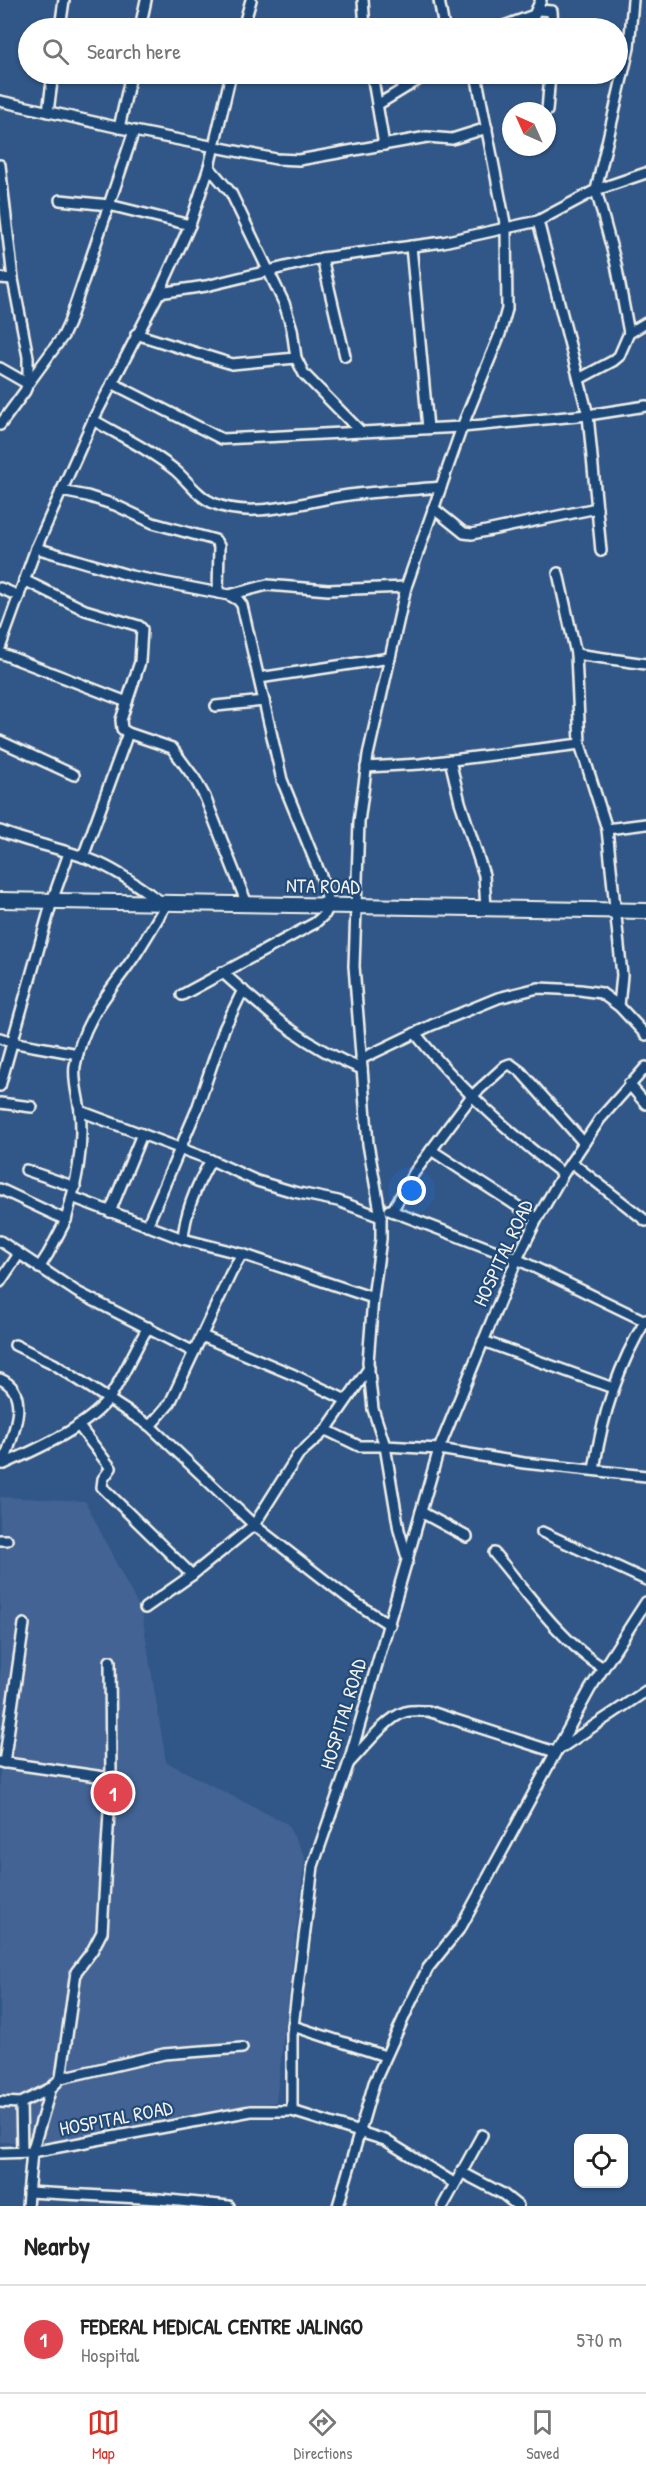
<!DOCTYPE html>
<html lang="en">
<head>
<meta charset="utf-8">
<style>
	body { margin:0; font-family:"Patrick Hand",sans-serif; background:#f2f2f2; color:#222 }
	.controls { position:absolute; right:18px; bottom:18px; display:grid; overflow:hidden; border-radius:12px; box-shadow:0 2px 4px #0004 }
	.controls button { width:54px; height:54px; display:grid; place-items:center; padding:0; border:0; border-bottom:2px solid #e0e0e0; background:#fff; color:#222; font:30px sans-serif }
	.compass { position:absolute; left:502px; top:102px; width:54px; height:54px; border-radius:50%; background:#fff; box-shadow:0 2px 4px #0004; rotate:315deg }
	.you { position:absolute; left:412px; top:1191px; width:21px; height:21px; margin:-15px; border:4px solid #fff; border-radius:50%; background:#1a73e8; box-shadow:0 0 0 9px #1a73e833 }
	.badge { display:grid; place-items:center; width:39px; height:39px; border-radius:50%; background:#d93025; color:#fff; font-size:20px; font-weight:700 }
	.pin { position:absolute; translate:-50% -50%; border:3px solid #fff; box-shadow:0 2px 6px #0006 }
	.list { margin:0; padding:0; list-style:none }
	h2 { display:flex; justify-content:space-between; align-items:center; height:78px; margin:0; padding:0 24px; font-size:26px }
	h2 small { font-size:20px; font-weight:400; color:#767676 }
	.list li { display:grid; grid-template-columns:39px 1fr auto; gap:18px; align-items:center; box-sizing:border-box; height:108px; padding:0 24px; border-top:2px solid #e0e0e0 }
	.list b { display:block; font-size:22px; white-space:nowrap }
	.list p { margin:0; font-size:20px; white-space:nowrap; color:#767676 }
	.list em { font-size:20px; font-style:normal; color:#767676 }
	.icon { flex:none; width:33px; height:33px; fill:none; stroke:currentColor; stroke-width:2; stroke-linecap:round; stroke-linejoin:round }
	.map { position:relative; flex:none; width:646px; height:2206px; overflow:hidden }
	.search { position:absolute; background:#fff; box-shadow:0 2px 4px #0004; left:18px; right:18px; top:18px; height:66px; display:flex; align-items:center; gap:15px; box-sizing:border-box; padding:0 21px; border-radius:33px; color:#767676; font-size:22px }
	.sheet { height:186px; background:#fff }
	nav { display:flex; justify-content:space-around; align-items:center; box-sizing:border-box; height:84px; border-top:2px solid #e0e0e0; background:#fff; font-size:16px; color:#767676 }
	nav a { display:grid; justify-items:center; gap:3px }
	nav .on { color:#d93025 }
	.map>svg:first-child { display:block }
	.built { fill:#426494 }
	.lines { fill:none; stroke-linecap:round; stroke-linejoin:round }
	.street-casing { stroke:#f4f1e8; stroke-width:14 }
	.secondary-casing { stroke:#f4f1e8; stroke-width:18 }
	.street { stroke:#1f4a7a; stroke-width:9 }
	.secondary { stroke:#1f4a7a; stroke-width:14 }
	.labels { text-anchor:middle; stroke-width:4.5; stroke-linejoin:round; paint-order:stroke }
	.street-label { font-size:20px; fill:#f4f1e8; stroke:#1f4a7a }
</style>
</head>
<body>
<div class="map">
<svg width="646" height="2206" viewBox="0 0 646 2206">
	<rect width="100%" height="100%" fill="#315788"/>
	<filter id="ink" filterUnits="userSpaceOnUse"><feTurbulence type="fractalNoise" baseFrequency=".0167" numOctaves="2"/><feDisplacementMap in="SourceGraphic" scale="12" xChannelSelector="R" yChannelSelector="G"/><feConvolveMatrix kernelMatrix="1 2 1 2 8 2 1 2 1" color-interpolation-filters="sRGB"/></filter>
	<g filter="url(#ink)">
		<path class="built" d="M0 1497 85 1501 142 1614 166 1762 287 1824 305 1857 276 2102 49 2143 0 2142Z"/>
		<g class="lines">
			<g class="street-casing">
				<g id="street">
					<path d="M363 0 365 28"/>
					<path d="M439 0 444 28"/>
					<path d="M538 10 552 11 553 28"/>
					<path d="M60 28 64 0"/>
					<path d="M140 28 146 0"/>
					<path d="M243 28 251 0"/>
					<path d="M498 28 534 15 541 0"/>
					<path d="M372 74 384 145"/>
					<path d="M476 74 506 228 507 309 500 334 462 427 406 587 368 755 359 822 354 966 368 1144 381 1217V1239L373 1298 368 1362 373 1409 385 1446 439 1449 524 1463 646 1476"/>
					<path d="M0 101 134 131 276 159 299 160 427 137 452 139 487 128"/>
					<path d="M377 105 428 74"/>
					<path d="M547 111 550 74"/>
					<path d="M48 112 53 74"/>
					<path d="M119 128 131 74"/>
					<path d="M0 165 13 279 28 357V384L25 391 0 425"/>
					<path d="M209 167 231 193 284 303 292 329 296 358 304 374 361 432"/>
					<path d="M60 200 109 205 190 225"/>
					<path d="M538 221 588 415 601 551"/>
					<path d="M411 246 428 428"/>
					<path d="M322 258 345 356"/>
					<path d="M0 278 13 279"/>
					<path d="M159 293 206 286 322 258 443 242 506 228 538 221 596 190 629 48 633 0"/>
					<path d="M629 333 616 264 596 190 646 173"/>
					<path d="M136 334 232 364 296 358"/>
					<path d="M0 368 28 384 63 336 69 323 134 131"/>
					<path d="M579 379 613 361 619 356 629 333 646 323"/>
					<path d="M112 383 222 439 462 427 588 415 646 406"/>
					<path d="M93 420C121 436 150 450 175 470 188 481 198 497 213 503 253 521 308 500 349 495 380 491 411 490 441 487"/>
					<path d="M61 491 87 496 115 505 153 523 215 540 219 546 218 593"/>
					<path d="M433 508 464 533 472 534 597 508"/>
					<path d="M36 548 131 576 229 595 238 600 242 605 282 780 323 881 329 906 325 914 315 923 182 995"/>
					<path d="M558 573 576 654 580 744 607 829 622 975 619 1006"/>
					<path d="M24 580 85 610 139 626 142 629 140 662 121 720 122 729 128 733 172 748 195 779 205 797 247 904"/>
					<path d="M0 588 19 596"/>
					<path d="M229 595 267 585 328 590 406 587"/>
					<path d="M0 648 36 548 93 420 159 293 190 225 209 167 231 74"/>
					<path d="M0 653 127 702"/>
					<path d="M576 654 646 664"/>
					<path d="M259 678 390 658"/>
					<path d="M216 706 264 701"/>
					<path d="M0 741 74 775"/>
					<path d="M450 760 460 802 484 875 486 909"/>
					<path d="M366 767 420 764 580 744"/>
					<path d="M607 829 646 824"/>
					<path d="M0 831C29 843 60 848 89 859 116 869 138 886 161 902"/>
					<path d="M83 857 128 733"/>
					<path d="M222 972C268 1013 304 1046 362 1069"/>
					<path d="M415 1033C458 1087 508 1132 563 1174"/>
					<path d="M0 1038 11 1042 78 1054"/>
					<path d="M361 1059 432 1025 498 998 538 988 580 990 601 993 619 1006 646 1035"/>
					<path d="M629 1084 646 1104"/>
					<path d="M0 1086 52 901 69 853"/>
					<path d="M0 1103 32 1107"/>
					<path d="M80 1111 211 1160 257 1181 294 1192 338 1201 381 1217"/>
					<path d="M431 1150 537 1219"/>
					<path d="M571 1162 646 1221"/>
					<path d="M26 1170 75 1187"/>
					<path d="M0 1189 66 1220C76 1183 84 1150 80 1111 78 1095 73 1082 75 1066 84 1016 110 993 136 954 147 937 157 920 167 903"/>
					<path d="M72 1197 183 1239 242 1254 373 1298"/>
					<path d="M389 1210 517 1259 645 1321"/>
					<path d="M392 1211 414 1173 471 1097 505 1066 510 1064 521 1072 584 1143"/>
					<path d="M110 1212 142 1134"/>
					<path d="M147 1226 197 1109 224 1029 243 990"/>
					<path d="M183 1239C185 1212 197 1184 211 1160"/>
					<path d="M0 1241 77 1292 194 1352"/>
					<path d="M39 1268 48 1254 66 1220"/>
					<path d="M0 1282 19 1254"/>
					<path d="M202 1336 294 1375 346 1400"/>
					<path d="M483 1341 613 1388"/>
					<path d="M15 1345 54 1364 150 1426 254 1525 348 1598 390 1625"/>
					<path d="M0 1379C34 1393 10 1439 4 1464"/>
					<path d="M78 1425 111 1468 103 1479 102 1487 192 1575"/>
					<path d="M150 1426 170 1403 231 1273 242 1254"/>
					<path d="M326 1430 359 1446H385L399 1530 408 1561"/>
					<path d="M0 1464H4C35 1450 90 1426 110 1397 124 1375 135 1349 148 1327"/>
					<path d="M594 1470C602 1416 617 1367 646 1320"/>
					<path d="M421 1512 467 1537"/>
					<path d="M542 1532 646 1580"/>
					<path d="M0 1540H7"/>
					<path d="M494 1553C526 1591 561 1642 603 1668"/>
					<path d="M145 1608 192 1575 254 1525 298 1455 326 1430 369 1368"/>
					<path d="M0 1762 111 1778"/>
					<path d="M4 1763 24 1624"/>
					<path d="M349 1763C362 1750 387 1717 405 1712 412 1710 421 1711 428 1711L555 1752 646 1691"/>
					<path d="M293 2026 385 2056"/>
					<path d="M61 2078 76 1972 92 1951 102 1932 111 1778 110 1661"/>
					<path d="M0 2102 21 2103 51 2088 61 2078 164 2054 242 2048"/>
					<path d="M21 2103 22 2152"/>
					<path d="M292 2111 385 2140 454 2183"/>
					<path d="M0 2153 32 2152 51 2088"/>
					<path d="M461 2172 503 2194 518 2206"/>
					<path d="M28 2192 159 2199 229 2206"/>
					<path d="M27 2206 32 2152 251 2111H292V2034L313 1866 348 1765 439 1449 517 1259 537 1219 563 1174 600 1119 646 1067"/>
					<path d="M338 2206 374 2083 410 2004 428 1968 461 1927 590 1689 646 1602"/>
					<path d="M443 2206 482 2135"/>
				</g>
			</g>
			<g class="secondary-casing">
				<path id="secondary" d="M0 900 646 911"/>
			</g>
			<use href="#street" class="street"/>
			<use href="#secondary" class="secondary"/>
		</g>
	</g>
	<g class="labels">
		<g class="street-label">
			<text transform="translate(323 886) rotate(1)" y="7">NTA ROAD</text>
			<text transform="translate(503 1253) rotate(-65)" y="7">HOSPITAL ROAD</text>
			<text transform="translate(343 1714) rotate(-73)" y="7">HOSPITAL ROAD</text>
			<text transform="translate(116 2118) rotate(-11)" y="7">HOSPITAL ROAD</text>
		</g>
	</g>
</svg>
<div class="controls">
<button><svg class="icon" aria-label="locate" viewBox="0 0 24 24"><circle cx="12" cy="12" r="6"/><path d="M12 2v4M12 18v4M2 12h4M18 12h4"/></svg></button>
</div>
<svg class="compass" viewBox="-18 -18 36 36"><path d="M0-13l5 13h-10z" fill="#e53935"/><path d="M0 13l5-13h-10z" fill="#767676"/></svg>
<div class="you"></div>
<div class="pin badge" style="left:113px;top:1793px;background:#e0444e">1</div>
<div class="search"><svg class="icon" aria-label="search" viewBox="0 0 24 24"><circle cx="10" cy="10" r="6"/><path d="M15 15l6 6"/></svg>Search here</div>
</div>
<section class="sheet">
<h2>Nearby<small></small></h2>
<ul class="list">
<li><span class="badge" style="background:#e0444e">1</span><div><b>FEDERAL MEDICAL CENTRE JALINGO</b><p>Hospital</p></div><em>570 m</em></li>
</ul>
</section>
<nav>
<a class="on"><svg class="icon" aria-label="map" viewBox="0 0 24 24"><path d="M3 6l6-2 6 2 6-2v14l-6 2-6-2-6 2zM9 4v14M15 6v14"/></svg>Map</a>
<a><svg class="icon" aria-label="directions" viewBox="0 0 24 24"><path d="M12 3l9 9-9 9-9-9zM9 14v-3h6M13 9l2 2-2 2"/></svg>Directions</a>
<a><svg class="icon" aria-label="saved" viewBox="0 0 24 24"><path d="M7 4h10v16l-5-4-5 4z"/></svg>Saved</a>
</nav>
</body>
</html>
